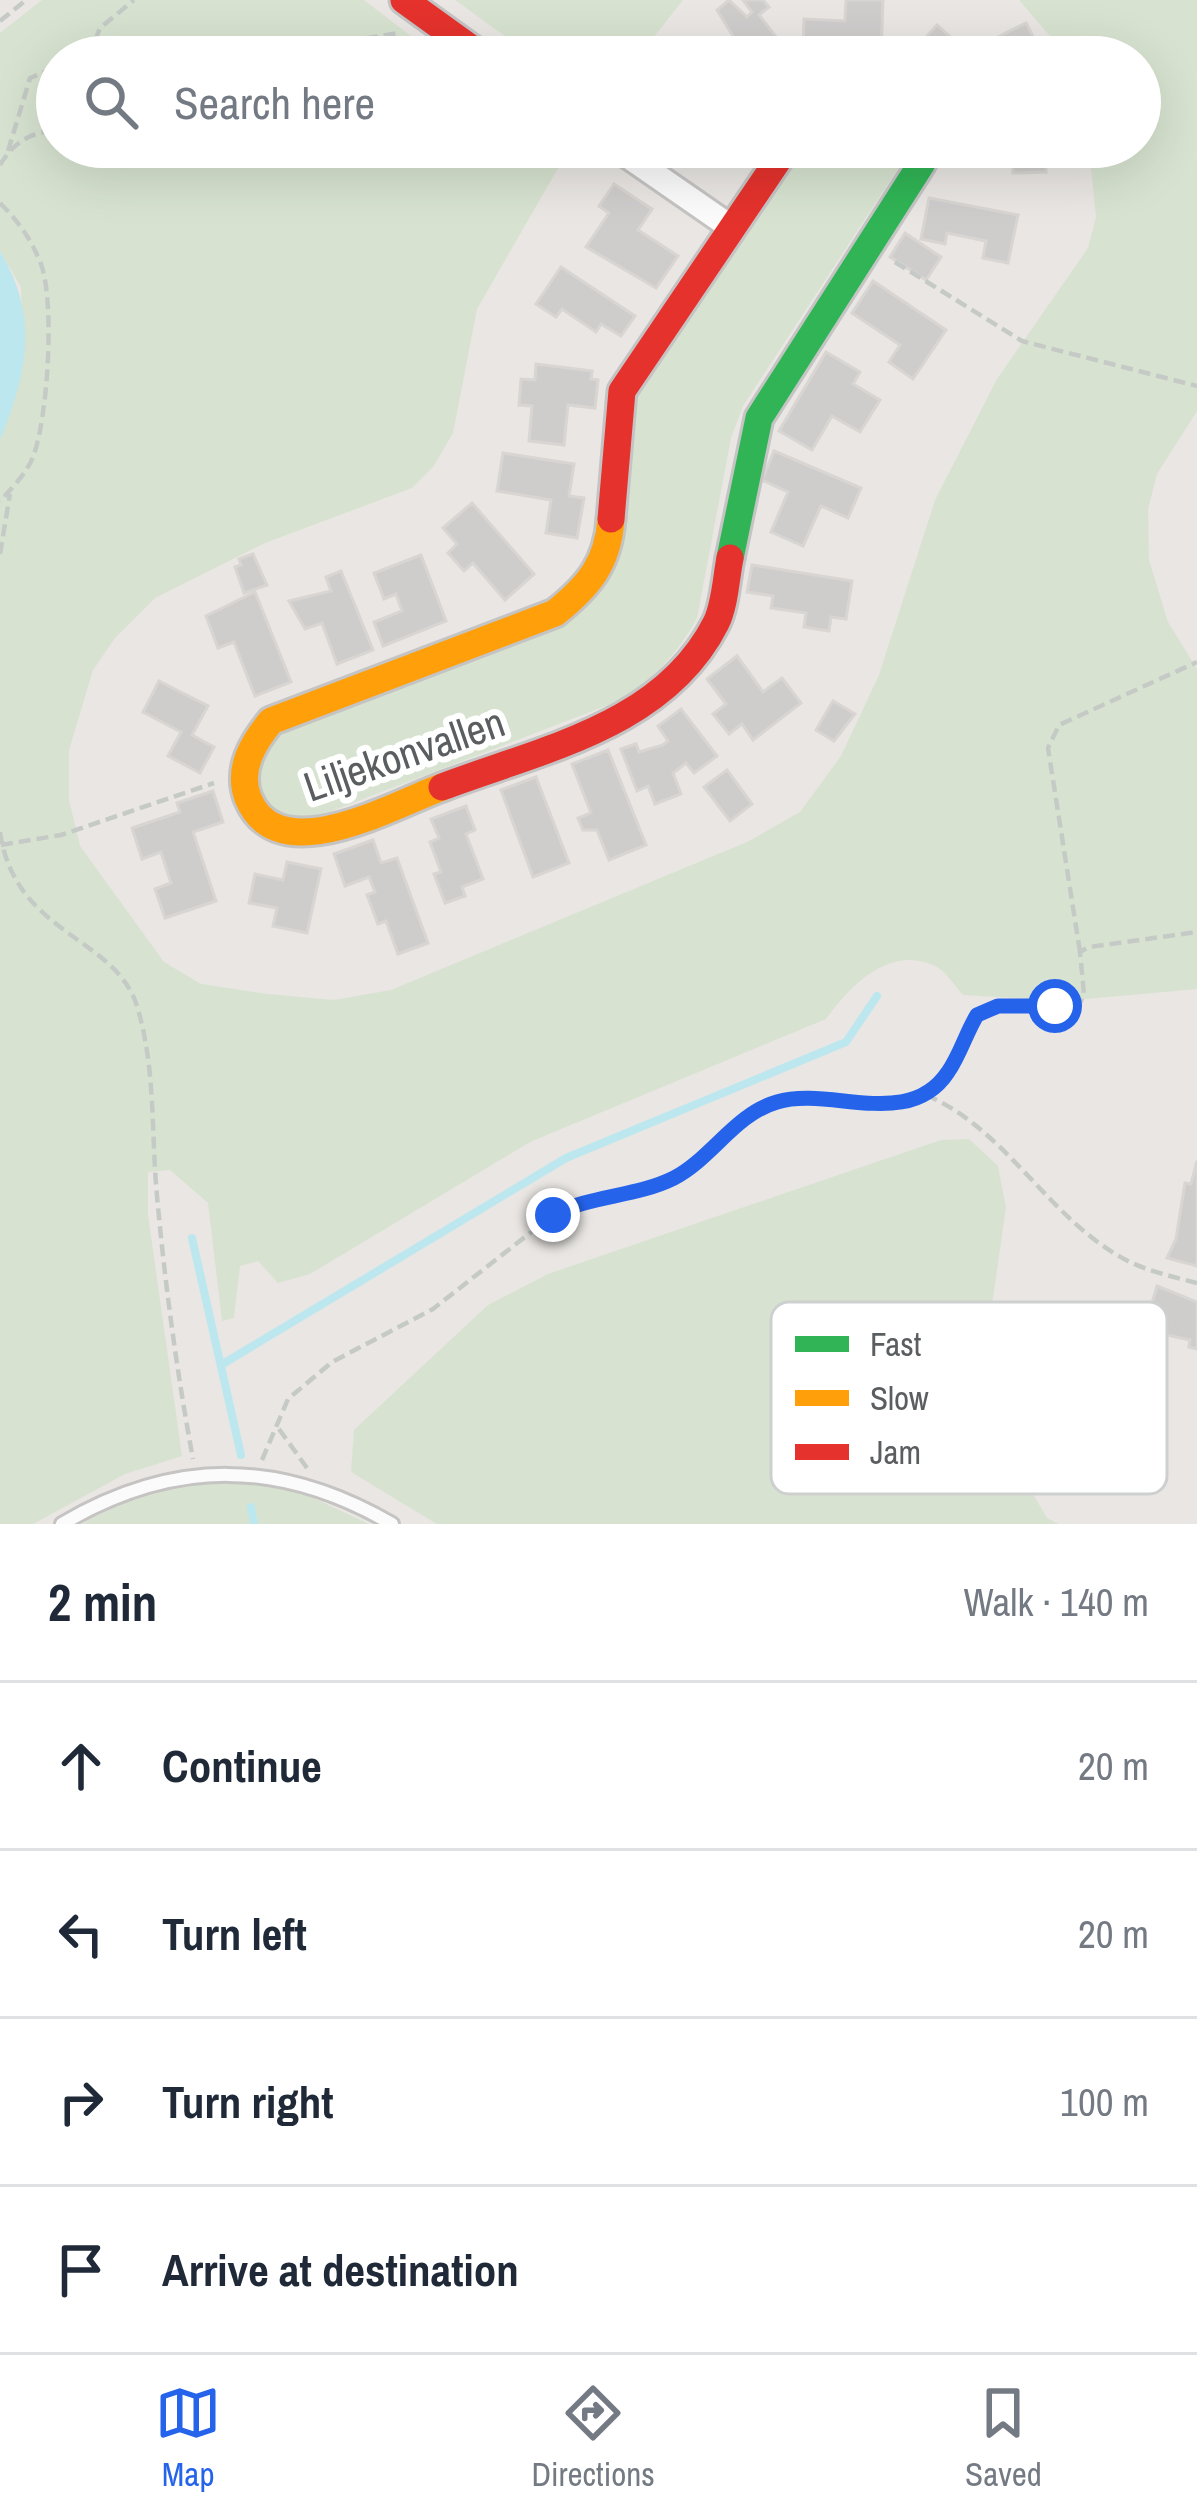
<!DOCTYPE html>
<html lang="en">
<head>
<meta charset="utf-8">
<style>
	body { margin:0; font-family:"Archivo Narrow",sans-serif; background:#f2f2f3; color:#1f2937 }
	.stop { position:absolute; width:36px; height:36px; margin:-27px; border:9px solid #2563eb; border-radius:50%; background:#fff }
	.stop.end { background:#2563eb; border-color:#fff; box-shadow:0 3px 12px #0008 }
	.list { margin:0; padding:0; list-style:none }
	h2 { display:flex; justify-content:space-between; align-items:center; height:156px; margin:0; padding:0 48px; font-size:51px }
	h2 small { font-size:39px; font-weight:400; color:#747a83 }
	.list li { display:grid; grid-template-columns:78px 1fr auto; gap:36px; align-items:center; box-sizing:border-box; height:168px; padding:0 48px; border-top:3px solid #e0e1e3 }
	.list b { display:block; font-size:45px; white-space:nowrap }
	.list em { font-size:39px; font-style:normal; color:#747a83 }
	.icon { flex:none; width:66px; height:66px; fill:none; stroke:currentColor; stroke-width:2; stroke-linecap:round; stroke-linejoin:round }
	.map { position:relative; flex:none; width:1197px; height:1524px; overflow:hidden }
	.search { position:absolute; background:#fff; box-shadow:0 12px 48px #0002; left:36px; right:36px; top:36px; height:132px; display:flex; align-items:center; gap:30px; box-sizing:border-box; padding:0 42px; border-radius:66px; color:#747a83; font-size:45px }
	.sheet { height:828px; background:#fff }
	nav { display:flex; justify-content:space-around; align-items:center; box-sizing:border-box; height:168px; border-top:3px solid #e0e1e3; background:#fff; font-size:33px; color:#747a83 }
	nav a { display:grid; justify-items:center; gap:6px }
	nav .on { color:#2563eb }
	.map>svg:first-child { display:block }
	.green { fill:#d7e3d0 }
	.water { fill:#bce7ef }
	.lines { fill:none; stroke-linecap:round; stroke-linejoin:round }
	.stream { stroke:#bce7ef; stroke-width:8 }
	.building { fill:#cfcdcc; stroke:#d8d5d2; stroke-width:3 }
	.lane-casing { stroke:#c5c4c3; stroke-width:18 }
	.street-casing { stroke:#c5c4c3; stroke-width:30 }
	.fast-casing { stroke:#c5c4c4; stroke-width:33 }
	.slow-casing { stroke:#c5c4c4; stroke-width:33 }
	.jam-casing { stroke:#c5c4c4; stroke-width:33 }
	.path { stroke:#c5cac6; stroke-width:4.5; stroke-dasharray:12 6; stroke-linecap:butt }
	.lane { stroke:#fcfbfb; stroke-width:12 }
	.street { stroke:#fcfbfb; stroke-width:24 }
	.fast { stroke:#30b455; stroke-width:27 }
	.slow { stroke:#ff9f0a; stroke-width:27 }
	.jam { stroke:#e5322d; stroke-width:27 }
	.route { stroke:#2563eb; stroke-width:15 }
	.labels { text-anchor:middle; stroke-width:12; stroke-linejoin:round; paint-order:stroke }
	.street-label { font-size:42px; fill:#5a5e60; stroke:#fff }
	.key { fill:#fff; stroke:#cecfcf; stroke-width:3 }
	.key-label { font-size:33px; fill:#5a5e60 }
</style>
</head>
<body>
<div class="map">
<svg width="1197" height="1524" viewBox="0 0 1197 1524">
	<rect width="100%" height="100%" fill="#e9e6e3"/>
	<g class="green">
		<path d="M42 0H364L438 57H57V147H553L565 156 477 309 453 433 433 467 412 488 265 543 155 598 115 638 93 670 69 750V800L80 846 164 962 201 984 267 994 334 1000 391 990 747 842 800 812 841 756 879 675 935 500 997 379 1088 248 1096 217 1089 147H1140V57H1068L1019 0H1197V411L1157 474 1148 509 1149 560 1168 622 1197 669V989L1064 1001 963 995C956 987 946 972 937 967 890 943 850 986 826 1019L530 1142 310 1274 278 1283 258 1261 240 1266 234 1318 222 1321 208 1203 170 1170 148 1172V1215L182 1456 125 1474 33 1524H0V440L23 364 21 287 0 251V33Z"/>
		<path d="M455 0H683L638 57H534Z"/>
		<path d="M800 147H906L905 158 743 406 731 438 697 618C678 653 656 675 624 699L311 819 272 811 254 784 264 742 593 597 640 387Z"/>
		<path d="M969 1139 998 1166 1006 1208 988 1332 1006 1448 1047 1518 1059 1524H437L351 1472 354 1430 488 1305 548 1274 941 1140Z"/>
		<path d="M254 1481 298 1491 369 1524H82C135 1493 194 1482 254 1481Z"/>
	</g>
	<path class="water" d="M0 251C39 317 28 371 0 440Z"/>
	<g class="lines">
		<g class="stream">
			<path d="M192 1238 241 1455"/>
			<path d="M221 1365 566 1158 846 1042 877 996"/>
			<path d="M251 1507 254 1524"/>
		</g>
	</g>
	<g class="building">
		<path d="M729 0 747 17 752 12 743 0H763L769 7 759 15 792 57H746L717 10Z"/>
		<path d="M846 0H883L881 55 803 51 804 19 845 21Z"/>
		<path d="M1026 23 1042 54 993 57 986 43Z"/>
		<path d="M937 25 963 48 955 57H908Z"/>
		<path d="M708 147H748L736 165Z"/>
		<path d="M949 147H1045L1046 172 1013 173V151L949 153Z"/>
		<path d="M614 184 652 209 638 230 678 256 656 288 586 247 609 213 599 206Z"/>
		<path d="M929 198 1018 215 1008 263 983 258 986 241 947 233 945 244 921 239Z"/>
		<path d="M905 233 941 257 926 280 890 257Z"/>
		<path d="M561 267 635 316 621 336 601 324 596 332 562 309 556 317 536 304Z"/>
		<path d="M873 281 946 330 913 379 889 362 900 345 852 313Z"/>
		<path d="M826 352 860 372 853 384 880 400 860 432 832 416 812 450 779 431Z"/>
		<path d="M536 364 592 371 591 379 598 380 595 408 568 405 564 445 529 441 532 406 519 405 521 379 535 380Z"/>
		<path d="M774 451 861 488 848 518 821 506 803 546 771 532 788 492 762 480Z"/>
		<path d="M503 453 574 464 569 496 584 498 577 538 546 533 551 500 497 491Z"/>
		<path d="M472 503 534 574 505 600 473 563 464 571 448 553 457 544 443 528Z"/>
		<path d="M253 554 267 585 244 593 235 567 241 565 239 559Z"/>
		<path d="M421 555 446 621 383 646 374 622 402 611 396 594 384 599 374 573Z"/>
		<path d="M752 565 852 581 846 619 831 617 829 631 804 627 806 613 771 608 773 596 747 592Z"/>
		<path d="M341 571 373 650 337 664 322 623 305 629 289 601 331 591 326 577Z"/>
		<path d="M255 592 291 682 255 696 234 642 218 648 206 616Z"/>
		<path d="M737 656 763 692 782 678 801 703 753 740 742 724 729 734 713 714 726 704 707 679Z"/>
		<path d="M159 681 208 706 192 735 214 747 200 773 168 756 181 732 143 712Z"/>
		<path d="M833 701 855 714 834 741 816 730Z"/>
		<path d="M681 709 717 756 694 773 686 763 673 773 681 794 655 804 648 786 637 791 621 749 636 744 639 752 663 745 668 741 658 726Z"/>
		<path d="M608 750 646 845 609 860 597 830H583L578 818 591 813 572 764Z"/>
		<path d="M727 770 752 804 730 821 704 787Z"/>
		<path d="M536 777 569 863 533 877 501 790Z"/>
		<path d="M213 791 223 822 193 832 216 901 165 918 155 889 171 883 161 852 142 859 132 828 180 812 177 803Z"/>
		<path d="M466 806 475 830 466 834 483 879 462 887 465 896 445 903 434 874 441 872 430 842 439 838 431 819Z"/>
		<path d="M373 840 381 863 397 858 428 943 398 954 386 921 378 924 367 895 375 892 369 877 345 886 334 854Z"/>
		<path d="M287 862 321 869 307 933 273 926 277 908 249 903 255 874 283 880Z"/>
		<path d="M1197 1161V1266L1167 1258 1176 1239 1185 1183 1191 1184Z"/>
		<path d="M1157 1286 1197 1302V1349L1189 1347 1190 1340 1144 1330Z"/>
	</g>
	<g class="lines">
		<g class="lane-casing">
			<path id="lane" d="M62 1524C174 1458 280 1459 392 1524"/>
		</g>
		<g class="street-casing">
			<path id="street" d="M615 147 732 228"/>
		</g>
		<g class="fast-casing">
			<path id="fast" d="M730 558 759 418 922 163 923 147"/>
		</g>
		<g class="slow-casing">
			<path id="slow" d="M442 787C393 805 278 872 248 798 237 769 253 743 271 721L555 613C589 586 608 563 611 519"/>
		</g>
		<g class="jam-casing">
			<g id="jam">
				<path d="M404 0 483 57"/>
				<path d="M611 519 622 391 787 147"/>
				<path d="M442 787C542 749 664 726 716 623 725 605 726 578 730 558"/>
			</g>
		</g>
		<g class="path">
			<path d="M0 21 26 0"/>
			<path d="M88 57 100 28 134 0"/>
			<path d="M316 57 343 42 399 33"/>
			<path d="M8 151 30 78 57 67"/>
			<path d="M0 165C13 143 31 131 57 131"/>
			<path d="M0 203C19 222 31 239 41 264 55 302 48 418 33 457 26 474 12 488 0 501"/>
			<path d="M895 262 1022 341 1197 386"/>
			<path d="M0 554 10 494"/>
			<path d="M0 832C15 935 115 936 137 1006 156 1069 151 1132 157 1196 165 1284 177 1373 193 1459"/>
			<path d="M1 845 61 835 214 783"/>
			<path d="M1080 952 1048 748 1059 725 1197 662"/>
			<path d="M926 1095C1008 1130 1048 1219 1126 1260 1147 1271 1174 1277 1197 1283"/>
			<path d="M279 1429 307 1468"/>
			<path d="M262 1460 288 1399 332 1362 433 1309 553 1215 579 1202 676 1177 772 1103 802 1097 898 1103 925 1095 948 1073 977 1015 998 1007 1080 1003 1084 994 1080 952 1089 947 1197 932"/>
		</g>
		<use href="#lane" class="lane"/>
		<use href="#street" class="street"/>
		<use href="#fast" class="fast"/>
		<use href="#slow" class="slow"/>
		<use href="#jam" class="jam"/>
	</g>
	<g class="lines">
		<path class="route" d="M553 1215C591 1195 636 1197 674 1178 712 1158 735 1114 777 1102 831 1086 909 1131 948 1072 960 1055 966 1033 977 1015L998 1006H1055"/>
	</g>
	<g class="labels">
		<g class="street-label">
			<text transform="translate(404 754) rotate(-19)" y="15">Liljekonvallen</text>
		</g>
	</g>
	<rect x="771" y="1302" width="396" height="192" rx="18" class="key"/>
	<rect x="795" y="1336" width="54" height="16" fill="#30b455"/>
	<rect x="795" y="1390" width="54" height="16" fill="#ff9f0a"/>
	<rect x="795" y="1444" width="54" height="16" fill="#e5322d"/>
	<g class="key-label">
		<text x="870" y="1356">Fast</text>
		<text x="870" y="1410">Slow</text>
		<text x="870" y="1464">Jam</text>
	</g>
</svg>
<div class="stop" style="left:1055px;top:1006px"></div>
<div class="stop end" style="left:553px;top:1215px"></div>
<div class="search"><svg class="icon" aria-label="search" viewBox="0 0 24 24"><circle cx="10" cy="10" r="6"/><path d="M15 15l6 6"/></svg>Search here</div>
</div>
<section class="sheet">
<h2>2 min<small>Walk · 140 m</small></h2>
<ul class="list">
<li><svg class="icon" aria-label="ahead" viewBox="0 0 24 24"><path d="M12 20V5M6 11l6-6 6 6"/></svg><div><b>Continue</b></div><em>20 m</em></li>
<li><svg class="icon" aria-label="left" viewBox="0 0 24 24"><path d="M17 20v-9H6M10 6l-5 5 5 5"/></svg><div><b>Turn left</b></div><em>20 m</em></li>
<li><svg class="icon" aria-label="right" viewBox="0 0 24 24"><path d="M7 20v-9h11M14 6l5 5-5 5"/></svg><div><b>Turn right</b></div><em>100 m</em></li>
<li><svg class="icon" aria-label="arrive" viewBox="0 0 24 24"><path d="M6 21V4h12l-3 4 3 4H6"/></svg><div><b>Arrive at destination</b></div></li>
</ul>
</section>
<nav>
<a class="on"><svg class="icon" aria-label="map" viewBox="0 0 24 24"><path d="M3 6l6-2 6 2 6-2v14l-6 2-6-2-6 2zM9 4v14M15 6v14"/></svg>Map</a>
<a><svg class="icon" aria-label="directions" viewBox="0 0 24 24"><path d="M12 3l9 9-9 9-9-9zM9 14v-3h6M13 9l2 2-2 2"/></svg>Directions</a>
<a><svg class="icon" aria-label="saved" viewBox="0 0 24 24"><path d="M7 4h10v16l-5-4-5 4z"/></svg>Saved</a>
</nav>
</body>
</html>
